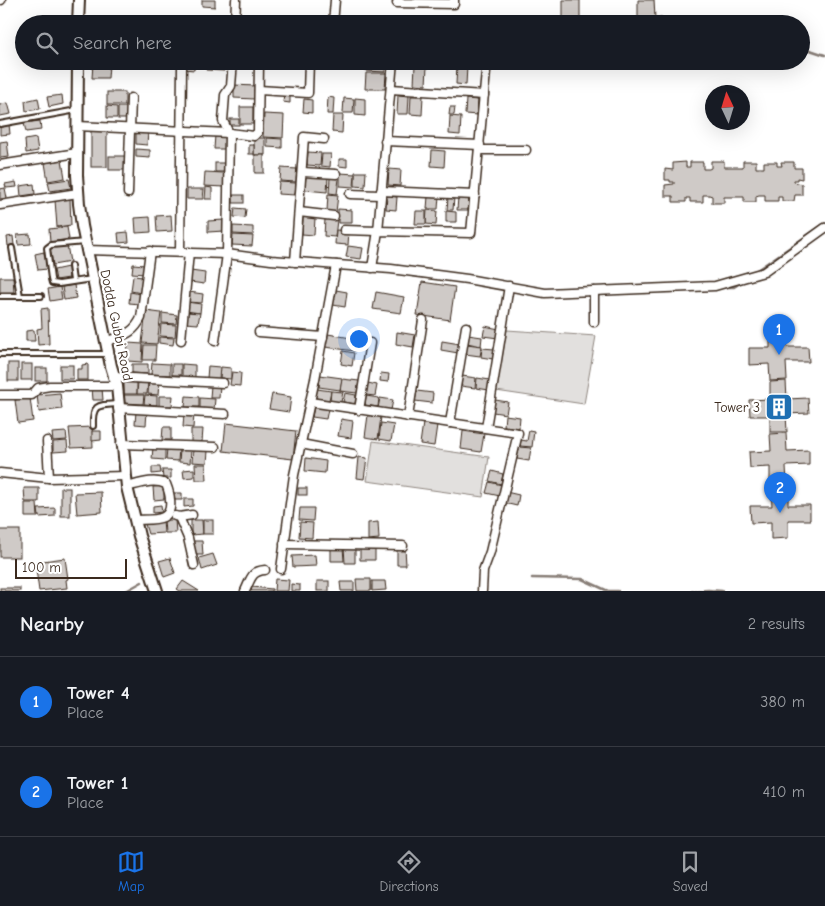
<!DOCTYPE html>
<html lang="en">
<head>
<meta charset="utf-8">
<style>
	body { margin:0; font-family:"Comic Neue",sans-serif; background:#242831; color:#f1f3f6 }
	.compass { position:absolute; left:705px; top:85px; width:45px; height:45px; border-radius:50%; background:#171b24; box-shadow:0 5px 20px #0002; rotate:356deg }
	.scale { position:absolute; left:15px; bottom:12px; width:112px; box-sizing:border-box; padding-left:5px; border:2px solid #3b2a1e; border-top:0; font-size:14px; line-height:18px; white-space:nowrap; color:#3b2a1e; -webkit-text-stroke:4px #fff; paint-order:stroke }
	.you { position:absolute; left:358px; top:338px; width:18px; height:18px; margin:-12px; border:4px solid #fff; border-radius:50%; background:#1a73e8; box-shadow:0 0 0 8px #1a73e833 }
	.badge { display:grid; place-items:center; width:32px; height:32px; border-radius:50%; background:#1a73e8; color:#fff; font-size:16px; font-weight:700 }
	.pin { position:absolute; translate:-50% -41px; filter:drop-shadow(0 1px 2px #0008) }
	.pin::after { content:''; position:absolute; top:26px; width:18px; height:15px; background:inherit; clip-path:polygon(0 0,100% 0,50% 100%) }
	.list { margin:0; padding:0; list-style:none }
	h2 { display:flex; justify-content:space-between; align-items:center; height:65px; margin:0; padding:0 20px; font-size:21px }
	h2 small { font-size:16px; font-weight:400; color:#9ea1a6 }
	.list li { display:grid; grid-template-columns:32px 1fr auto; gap:15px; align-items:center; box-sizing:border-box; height:90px; padding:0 20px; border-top:1px solid #363941 }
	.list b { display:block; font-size:19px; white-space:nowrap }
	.list p { margin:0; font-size:16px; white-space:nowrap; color:#9ea1a6 }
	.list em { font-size:16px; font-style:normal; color:#9ea1a6 }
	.icon { flex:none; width:28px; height:28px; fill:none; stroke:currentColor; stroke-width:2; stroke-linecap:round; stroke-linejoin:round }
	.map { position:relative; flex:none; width:825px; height:591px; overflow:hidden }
	.search { position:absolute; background:#171b24; box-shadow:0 5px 20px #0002; left:15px; right:15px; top:15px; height:55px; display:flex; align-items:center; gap:12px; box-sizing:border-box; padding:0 18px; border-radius:28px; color:#9ea1a6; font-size:19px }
	.sheet { height:245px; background:#171b24 }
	nav { display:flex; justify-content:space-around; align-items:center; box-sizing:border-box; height:70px; border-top:1px solid #363941; background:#171b24; font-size:14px; color:#9ea1a6 }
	nav a { display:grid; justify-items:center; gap:2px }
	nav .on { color:#1a73e8 }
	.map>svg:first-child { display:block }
	.green { fill:#e2e0de; stroke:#8e857e }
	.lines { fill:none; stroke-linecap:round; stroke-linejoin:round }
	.stream { stroke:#887e77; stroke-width:2.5 }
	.building { fill:#cfcac7; stroke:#3b2a1e }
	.lane-casing { stroke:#3b2a1e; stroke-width:8 }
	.street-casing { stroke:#3b2a1e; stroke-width:11 }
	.secondary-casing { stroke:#3b2a1e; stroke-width:14 }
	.lane { stroke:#fff; stroke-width:4 }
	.street { stroke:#fff; stroke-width:8 }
	.secondary { stroke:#fff; stroke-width:10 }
	.labels { text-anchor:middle; stroke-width:4.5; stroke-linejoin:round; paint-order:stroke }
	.street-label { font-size:14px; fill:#3b2a1e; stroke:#fff }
	.poi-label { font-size:14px; fill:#3b2a1e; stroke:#fff; text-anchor:end }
</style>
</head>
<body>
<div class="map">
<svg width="825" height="591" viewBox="0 0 825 591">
	<rect width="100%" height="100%" fill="#fff"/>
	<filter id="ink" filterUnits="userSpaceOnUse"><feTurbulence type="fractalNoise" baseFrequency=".02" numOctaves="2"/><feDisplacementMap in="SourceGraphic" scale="10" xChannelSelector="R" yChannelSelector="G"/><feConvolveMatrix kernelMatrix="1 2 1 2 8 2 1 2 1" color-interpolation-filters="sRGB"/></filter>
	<g filter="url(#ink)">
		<g class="green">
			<path d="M507 330 596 336 584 404 496 391Z"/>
			<path d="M373 441 489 457 483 497 367 481Z"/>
		</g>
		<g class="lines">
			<g class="stream">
				<path d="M801 50H810L825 55"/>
				<path d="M757 270 825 223"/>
				<path d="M725 287H734L743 281"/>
				<path d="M532 578 582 579 608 591H618"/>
				<path d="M126 591 142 582"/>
				<path d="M692 591 708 590 722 591"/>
			</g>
		</g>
		<g class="building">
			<path d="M202 0H215V7L202 6Z"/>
			<path d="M563 0H580V19L638 18V0H654L655 18H683L684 24H536L535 19H563Z"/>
			<path d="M239 15H252V24H238Z"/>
			<path d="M90 61H107V64L90 63Z"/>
			<path d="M206 61H225L224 71 206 70Z"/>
			<path d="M366 61H385V72L366 71Z"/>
			<rect x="563" y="61" width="17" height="4"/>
			<path d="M639 61H655V64L639 65Z"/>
			<path d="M184 62H195L194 70 184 69Z"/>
			<path d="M93 64 109 65 108 78H92Z"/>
			<path d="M415 65 427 66 426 85 414 84Z"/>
			<path d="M457 65 467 66 466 85 456 84Z"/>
			<path d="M366 73H386L385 89H365Z"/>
			<path d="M234 85 255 86 254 99 234 98Z"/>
			<rect x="107" y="92" width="18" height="13"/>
			<path d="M62 95 63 104 49 107 47 97Z"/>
			<path d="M284 95H290V103L283 102Z"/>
			<path d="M398 95 409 96 408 114H397Z"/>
			<path d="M411 96H423L422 115 410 114Z"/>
			<path d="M328 97 334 98 333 114H327Z"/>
			<path d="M38 98 40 109 26 111 25 101Z"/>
			<path d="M344 98 354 99 353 113H343Z"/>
			<path d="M355 98 365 99V116L355 115Z"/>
			<path d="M304 99 312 100V113L303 112Z"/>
			<path d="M466 99 478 100 477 115 465 114Z"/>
			<path d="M8 103 11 114 0 116V104Z"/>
			<path d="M107 106 117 107V118H107Z"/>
			<rect x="118" y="107" width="9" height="12"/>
			<rect x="240" y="107" width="13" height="17"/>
			<path d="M450 107H455L454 115H449Z"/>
			<path d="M264 114 284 115 283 138 263 137Z"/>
			<path d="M333 115H343L342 133 332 132Z"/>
			<path d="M450 116 461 117 460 135 449 134Z"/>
			<rect x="230" y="119" width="9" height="6"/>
			<path d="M40 121 41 130 26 132 24 123Z"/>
			<path d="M9 124 10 134 0 135V126Z"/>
			<rect x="91" y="128" width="16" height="39"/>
			<path d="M136 130 148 131 147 145 136 144Z"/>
			<path d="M215 135H225V149H214Z"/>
			<path d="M36 138 38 151 26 153 25 140Z"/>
			<rect x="254" y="138" width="11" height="17"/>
			<path d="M267 138 282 139V148L267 147Z"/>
			<path d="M7 141 9 157 0 158V142Z"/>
			<rect x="249" y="145" width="5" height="9"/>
			<path d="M136 149 150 150V158L136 157Z"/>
			<path d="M432 150 445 151 444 167 431 166Z"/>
			<path d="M308 152 321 153 320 166 307 165Z"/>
			<path d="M322 154H331L330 167 321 166Z"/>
			<rect x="255" y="155" width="9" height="18"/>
			<rect x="109" y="156" width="18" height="14"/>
			<path d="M339 159H347V167L339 166Z"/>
			<path d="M62 160 65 178 48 181 45 163Z"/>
			<path d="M711 161H724V167H743V161H756V168H764V162H777V166H782L781 162H794V168H802V179L797 178V180H794V182L802 184V195H795L794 201H782V197H778V201H765V195H759L756 196V202H744V197H724V203H712V196L709 195H703V202H690V198H686V202H673V196H665V185L674 184V182H670V180H665V169L673 170V163L686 162V167H690V162H703V169H709L711 168Z"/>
			<rect x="215" y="163" width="10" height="9"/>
			<path d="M281 168 297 169 296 182 280 181Z"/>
			<path d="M389 169 401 170 400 186 388 185Z"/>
			<path d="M205 172 224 173V187L204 186Z"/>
			<path d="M355 172H366L365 187 355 186Z"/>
			<path d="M340 173 355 174 354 187 340 186Z"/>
			<path d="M306 174 328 176 327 192 305 190Z"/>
			<path d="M330 178 339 179 337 194 329 193Z"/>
			<path d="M69 179 71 188 50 191 48 182Z"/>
			<path d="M16 182 17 187 6 188 5 184Z"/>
			<path d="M279 182 296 183 295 195 278 194Z"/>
			<path d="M34 184 35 194 21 196 20 186Z"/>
			<path d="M206 187 212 188V199H205Z"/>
			<path d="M5 188 7 198 0 199V189Z"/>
			<path d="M187 189H204L203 199H187Z"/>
			<path d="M328 194 338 195 336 212 327 211Z"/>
			<rect x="233" y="195" width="11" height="8"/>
			<path d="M387 196 397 197 396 210 386 209Z"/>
			<path d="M428 196H439L438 209H427Z"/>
			<path d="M448 197H454L453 210H447Z"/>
			<path d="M458 197 469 198 468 210H457Z"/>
			<path d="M70 199 71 225 57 227 55 200Z"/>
			<path d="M235 208 246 209 245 218 234 217Z"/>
			<path d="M338 209 352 210V223H338Z"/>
			<path d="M427 210 437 211 436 225 426 224Z"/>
			<path d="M416 211H426V224H415Z"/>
			<path d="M446 211 456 212V222H446Z"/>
			<path d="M171 215 172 231 157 232 156 216Z"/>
			<path d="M150 217 151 232 136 233 135 218Z"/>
			<path d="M303 217 315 218 314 235 302 234Z"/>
			<path d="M325 219 337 220 335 237 324 236Z"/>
			<path d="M224 220V231L208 232V221Z"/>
			<path d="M233 226 253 227V235L233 234Z"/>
			<path d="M67 227 69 239 50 242 49 229Z"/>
			<path d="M336 230 349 231 348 245 335 244Z"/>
			<path d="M128 232 129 242 119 243 118 233Z"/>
			<path d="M30 234 31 244 18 245 17 235Z"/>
			<path d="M233 235 253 236 252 246 232 245Z"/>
			<path d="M13 236 14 245 8 246 7 237Z"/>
			<path d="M67 245 70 262 53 265 50 248Z"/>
			<path d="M348 246 363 248 361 259 346 257Z"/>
			<path d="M44 252 47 269 38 270 35 254Z"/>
			<path d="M133 264 145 265 144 274 132 273Z"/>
			<path d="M68 267 69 278 56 280 54 270Z"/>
			<path d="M191 271 205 273 204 284 190 282Z"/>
			<path d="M133 276 143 277 141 293 131 291Z"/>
			<path d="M0 277H13L14 292H0Z"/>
			<path d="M422 282 455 287 450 320 417 315Z"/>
			<path d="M74 285 76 298 64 300 62 287Z"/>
			<path d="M60 287 62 299 50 301 48 289Z"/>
			<path d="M336 290 347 292 345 307 333 305Z"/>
			<path d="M130 292 141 294 140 304 129 303Z"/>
			<path d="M189 292 203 294 202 303 187 302Z"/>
			<path d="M376 292 404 297 401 313 373 309Z"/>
			<path d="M187 302 201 304 200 313 186 311Z"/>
			<path d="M48 308 49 344 38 345 37 329 42 328 41 309Z"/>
			<path d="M146 311 161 313 157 344 142 343Z"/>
			<path d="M186 312 200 313 198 324 185 323Z"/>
			<path d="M162 313 177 315 176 324 162 323Z"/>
			<path d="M161 324 176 325 175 337 160 336Z"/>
			<path d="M485 326 499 329 498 338 483 336Z"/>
			<path d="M34 330 35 341H26V331Z"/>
			<path d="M770 330H786L787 347H808L809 362H786L787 380 770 381 769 364 749 365V348H770Z"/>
			<path d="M397 332 415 335 413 347 396 344Z"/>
			<path d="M328 334 357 339 355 351 325 347Z"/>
			<path d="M468 335 482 337 481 346 467 343Z"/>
			<path d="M159 337 174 338 173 345 159 343Z"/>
			<path d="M442 341 460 344 458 353 441 350Z"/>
			<path d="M128 343 143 344 142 362 127 361Z"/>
			<path d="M467 344 482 346 480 356 465 354Z"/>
			<path d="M144 345H156L155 360H143Z"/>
			<path d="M482 348 494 349 493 359 481 357Z"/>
			<path d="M343 351 354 353 352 366 341 364Z"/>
			<rect x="8" y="363" width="10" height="18"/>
			<path d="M152 363 170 364V375L151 374Z"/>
			<rect x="21" y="364" width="11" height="16"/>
			<path d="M88 364V380H77V369H82V365Z"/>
			<path d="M132 364H148V374L132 373Z"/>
			<rect x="172" y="364" width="9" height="11"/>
			<path d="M182 364 195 365V377H182Z"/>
			<rect x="60" y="365" width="13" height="14"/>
			<path d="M208 366 220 367 219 379 207 378Z"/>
			<path d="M221 367 231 368V379L220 378Z"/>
			<rect x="35" y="368" width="12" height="13"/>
			<path d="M232 372 241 373 240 386 230 385Z"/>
			<path d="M381 373 389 374 388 382 380 381Z"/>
			<path d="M320 375 342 378 340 390 319 387Z"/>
			<path d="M462 376 476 378 475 388 461 386Z"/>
			<path d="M477 378 490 380 489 390 476 388Z"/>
			<path d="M342 379 359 381 357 393 340 391Z"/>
			<rect x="124" y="380" width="13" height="14"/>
			<path d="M138 381H148L147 394H137Z"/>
			<path d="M149 381 159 382 158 395 148 394Z"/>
			<path d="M786 381 787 399 808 398 809 413 786 414 787 432H770V416H750L749 400 770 399V382Z"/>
			<path d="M368 383 377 385 375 396 366 395Z"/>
			<path d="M211 385H220L219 398H210Z"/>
			<path d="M92 388H102L103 400H93Z"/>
			<path d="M317 389 331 391 329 400 315 398Z"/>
			<path d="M331 391 343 392 341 402 330 401Z"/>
			<path d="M417 391 433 393 432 403 415 401Z"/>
			<path d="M60 393 62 409 39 412 37 395Z"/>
			<path d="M345 393 356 395 355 404 343 402Z"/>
			<path d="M272 394 291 397 289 412 269 409Z"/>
			<path d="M124 395H144L143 404 124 403Z"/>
			<path d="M145 395 157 396V405L144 404Z"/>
			<path d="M159 396H173L172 406H159Z"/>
			<path d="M186 396 199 397V407H185Z"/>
			<path d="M366 396 379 398 378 407 365 405Z"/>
			<path d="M30 398 33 421 18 423 15 400Z"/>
			<path d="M200 398 215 399 214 409 200 408Z"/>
			<path d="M380 398 393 400 391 410 378 408Z"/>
			<path d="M495 400 508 402 506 414 493 412Z"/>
			<path d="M314 407 328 409 326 419 312 417Z"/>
			<path d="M136 411 147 412 146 425 135 424Z"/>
			<path d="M184 414H194L193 428 183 427Z"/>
			<path d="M368 415 381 417 378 439 365 437Z"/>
			<path d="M505 415 520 417 519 428 504 426Z"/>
			<path d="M341 419 353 421 351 438 338 436Z"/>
			<path d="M226 423 296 431 293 459 223 451Z"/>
			<path d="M381 423 394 425 391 441 379 439Z"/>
			<path d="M423 423 437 425 434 446 420 444Z"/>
			<path d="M92 427 93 447 71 448 69 428Z"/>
			<path d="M163 427H171V440H162Z"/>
			<path d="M191 429H203L202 442H191Z"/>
			<path d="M529 430 534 431 532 447 520 446 521 440 527 441Z"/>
			<path d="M92 431H101V440L92 441Z"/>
			<path d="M463 431 484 434 481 452 461 449Z"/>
			<path d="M66 432 67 440 53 441 52 433Z"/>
			<path d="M786 433 787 451 809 450V465L786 466 787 484H770V467L750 468 749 452 771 451 770 434Z"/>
			<path d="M67 441 68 451 53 452V442Z"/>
			<path d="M153 447 165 448V460L152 459Z"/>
			<path d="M519 447 531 448 529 461 517 459Z"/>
			<path d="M167 448 179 449 178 461 166 460Z"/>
			<path d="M180 450H191L190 463 179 462Z"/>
			<path d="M193 450 208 451 207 463 192 462Z"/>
			<path d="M359 457 367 458 364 479 357 478Z"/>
			<path d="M306 458 326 461 325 473 305 471Z"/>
			<path d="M195 464H206L207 480H196Z"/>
			<path d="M152 467H160L161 473 152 474Z"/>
			<path d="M194 469V477L184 478 183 470Z"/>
			<path d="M162 470H171V478H163Z"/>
			<path d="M492 471 503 474 501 484 489 481Z"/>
			<path d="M489 482 502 485 500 496 486 493Z"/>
			<path d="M164 486V499L154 500 153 487Z"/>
			<path d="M24 488H39V502H25Z"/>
			<rect x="61" y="488" width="9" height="28"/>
			<rect x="298" y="488" width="9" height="7"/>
			<path d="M771 488H788V505H810V520H788V538L771 539V522L751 523 750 506H772Z"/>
			<path d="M101 492 102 512 77 514 75 493Z"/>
			<path d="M506 492 519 495 517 506 504 503Z"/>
			<path d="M173 493H182V500H174Z"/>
			<path d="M184 499H193V506L184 507Z"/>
			<path d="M25 503H37L38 517H25Z"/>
			<path d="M161 505 162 512 153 513V506Z"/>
			<path d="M55 508V516L39 517 38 509Z"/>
			<path d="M300 508H314L313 521 299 520Z"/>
			<path d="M163 520 164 533 148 534 144 521Z"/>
			<path d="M164 520H175L176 533H165Z"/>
			<path d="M191 520H202L203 534 191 535Z"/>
			<rect x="203" y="520" width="10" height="14"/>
			<path d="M300 522 313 523 312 538 299 537Z"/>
			<path d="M378 522 379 539 368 540V523Z"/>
			<rect x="0" y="530" width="20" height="27"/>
			<path d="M191 541H202L203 555H192Z"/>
			<path d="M355 546V563H345L344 547Z"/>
			<path d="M375 546V560H360V547Z"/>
			<path d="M331 547H343L344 561H331Z"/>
			<path d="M397 548H405L406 565H397Z"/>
			<path d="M213 554 217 565 202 570 199 558Z"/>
			<path d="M315 555 316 566 293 567 292 556Z"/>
			<path d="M65 558 68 579 66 580 67 588 39 591 35 562Z"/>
			<path d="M170 558 175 573 164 577 159 561Z"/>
			<path d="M275 579 289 580 288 591H274Z"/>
			<path d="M356 579H371V591H357Z"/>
			<path d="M183 581 199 591H180L177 589Z"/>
			<rect x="317" y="581" width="12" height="10"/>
			<path d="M372 581H385L386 590 372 591Z"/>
			<path d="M340 582H354V591H341Z"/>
			<path d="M291 584 300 585V591H291Z"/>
			<path d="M252 587 272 589V591H251Z"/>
			<rect x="0" y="588" width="20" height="3"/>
		</g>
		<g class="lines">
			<g class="lane-casing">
				<g id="lane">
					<path d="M0 124 77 110"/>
					<path d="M85 242 51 245 47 248 51 279 52 283 59 284 92 279"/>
					<path d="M12 248 20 296"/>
					<path d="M71 266 73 281"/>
					<path d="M0 296H41"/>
					<path d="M0 354H108"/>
					<path d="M93 426C92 404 98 405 117 404"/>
				</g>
			</g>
			<g class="street-casing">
				<g id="street">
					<path d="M0 0H1"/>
					<path d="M398 0 397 3 454 4V0"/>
					<path d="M235 24 236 0"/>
					<path d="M333 24 335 0"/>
					<path d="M233 62 259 63V61"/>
					<path d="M391 89 484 95"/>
					<path d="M259 90 308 93 309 61"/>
					<path d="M77 126 229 133 254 136 258 132 259 63"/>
					<path d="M385 141 480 145"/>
					<path d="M479 150H526"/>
					<path d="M0 165 77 153"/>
					<path d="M303 172 336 174"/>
					<path d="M381 191 475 195"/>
					<path d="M128 193 131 98"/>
					<path d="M350 194 380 195"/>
					<path d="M0 205 78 193"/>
					<path d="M299 212 334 216"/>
					<path d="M344 230 378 231 393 61"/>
					<path d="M86 250 227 254 271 260 391 269 467 279 545 293 715 286 764 272 825 228"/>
					<path d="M180 251 182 67"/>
					<path d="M295 262 304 137 324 139"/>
					<path d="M372 268 378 231 471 233 487 61"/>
					<path d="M594 291V322"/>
					<path d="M259 332 323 337"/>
					<path d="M181 340 189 252"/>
					<path d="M215 341 227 254 229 133 223 121 225 95 231 86 233 61"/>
					<path d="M106 342C122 335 133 335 141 318L150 251"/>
					<path d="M113 377 223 383"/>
					<path d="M0 395H32L38 388 50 386H117"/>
					<path d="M310 402 518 433 490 552 483 571 482 591"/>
					<path d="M118 408 225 414"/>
					<path d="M359 410 370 343"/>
					<path d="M408 417 423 320"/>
					<path d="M450 423 466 327"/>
					<path d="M486 428 509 286"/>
					<path d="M47 441 49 478"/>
					<path d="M121 444 215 447"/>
					<path d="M301 444 353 454"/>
					<path d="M0 473 49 478 125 476"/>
					<path d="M127 487C139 484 153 478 166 484 168 489 170 494 170 500 173 523 152 519 135 520"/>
					<path d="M175 516 179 517 192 515"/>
					<path d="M179 517 188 538 194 565"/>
					<path d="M284 544 403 546"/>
					<path d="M281 569 294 475 315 379 336 265"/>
					<path d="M245 591C251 579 251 571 265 570"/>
				</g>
			</g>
			<g class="secondary-casing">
				<g id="secondary">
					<path d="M78 24 79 0"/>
					<path d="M78 61 77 175 79 204 82 226 111 366 117 386 127 487 139 536 157 591"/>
				</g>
			</g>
			<use href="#lane" class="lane"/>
			<use href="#street" class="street"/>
			<use href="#secondary" class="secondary"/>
		</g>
	</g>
	<defs>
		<g id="building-square" transform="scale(1.4375)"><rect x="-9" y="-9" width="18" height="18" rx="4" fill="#1f6fb2" stroke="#fff"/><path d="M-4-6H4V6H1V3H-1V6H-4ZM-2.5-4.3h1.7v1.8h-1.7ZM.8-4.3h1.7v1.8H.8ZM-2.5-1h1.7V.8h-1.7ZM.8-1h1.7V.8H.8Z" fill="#fff"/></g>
	</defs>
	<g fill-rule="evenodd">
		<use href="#building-square" x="779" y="407"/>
	</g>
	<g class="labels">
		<g class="street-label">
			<text transform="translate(117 325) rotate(78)" y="5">Dodda Gubbi Road</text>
		</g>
		<g class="poi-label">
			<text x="760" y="412">Tower 3</text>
		</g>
	</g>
</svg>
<svg class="compass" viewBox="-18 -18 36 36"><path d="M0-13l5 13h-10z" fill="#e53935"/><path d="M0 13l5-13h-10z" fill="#9ea1a6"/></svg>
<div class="scale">100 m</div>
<div class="you"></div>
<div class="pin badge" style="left:779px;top:355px">1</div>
<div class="pin badge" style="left:780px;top:513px">2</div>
<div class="search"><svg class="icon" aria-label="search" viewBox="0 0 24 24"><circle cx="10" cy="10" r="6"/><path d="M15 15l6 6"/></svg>Search here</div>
</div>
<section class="sheet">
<h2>Nearby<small>2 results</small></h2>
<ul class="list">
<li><span class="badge">1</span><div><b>Tower 4</b><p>Place</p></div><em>380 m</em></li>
<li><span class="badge">2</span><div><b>Tower 1</b><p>Place</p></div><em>410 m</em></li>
</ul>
</section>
<nav>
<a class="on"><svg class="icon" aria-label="map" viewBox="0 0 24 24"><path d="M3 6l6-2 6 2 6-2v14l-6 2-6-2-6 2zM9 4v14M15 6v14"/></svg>Map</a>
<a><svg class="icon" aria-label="directions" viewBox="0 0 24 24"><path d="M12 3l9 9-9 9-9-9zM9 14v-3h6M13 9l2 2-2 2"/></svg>Directions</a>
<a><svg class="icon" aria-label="saved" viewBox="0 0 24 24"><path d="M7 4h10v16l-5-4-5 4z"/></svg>Saved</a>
</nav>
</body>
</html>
